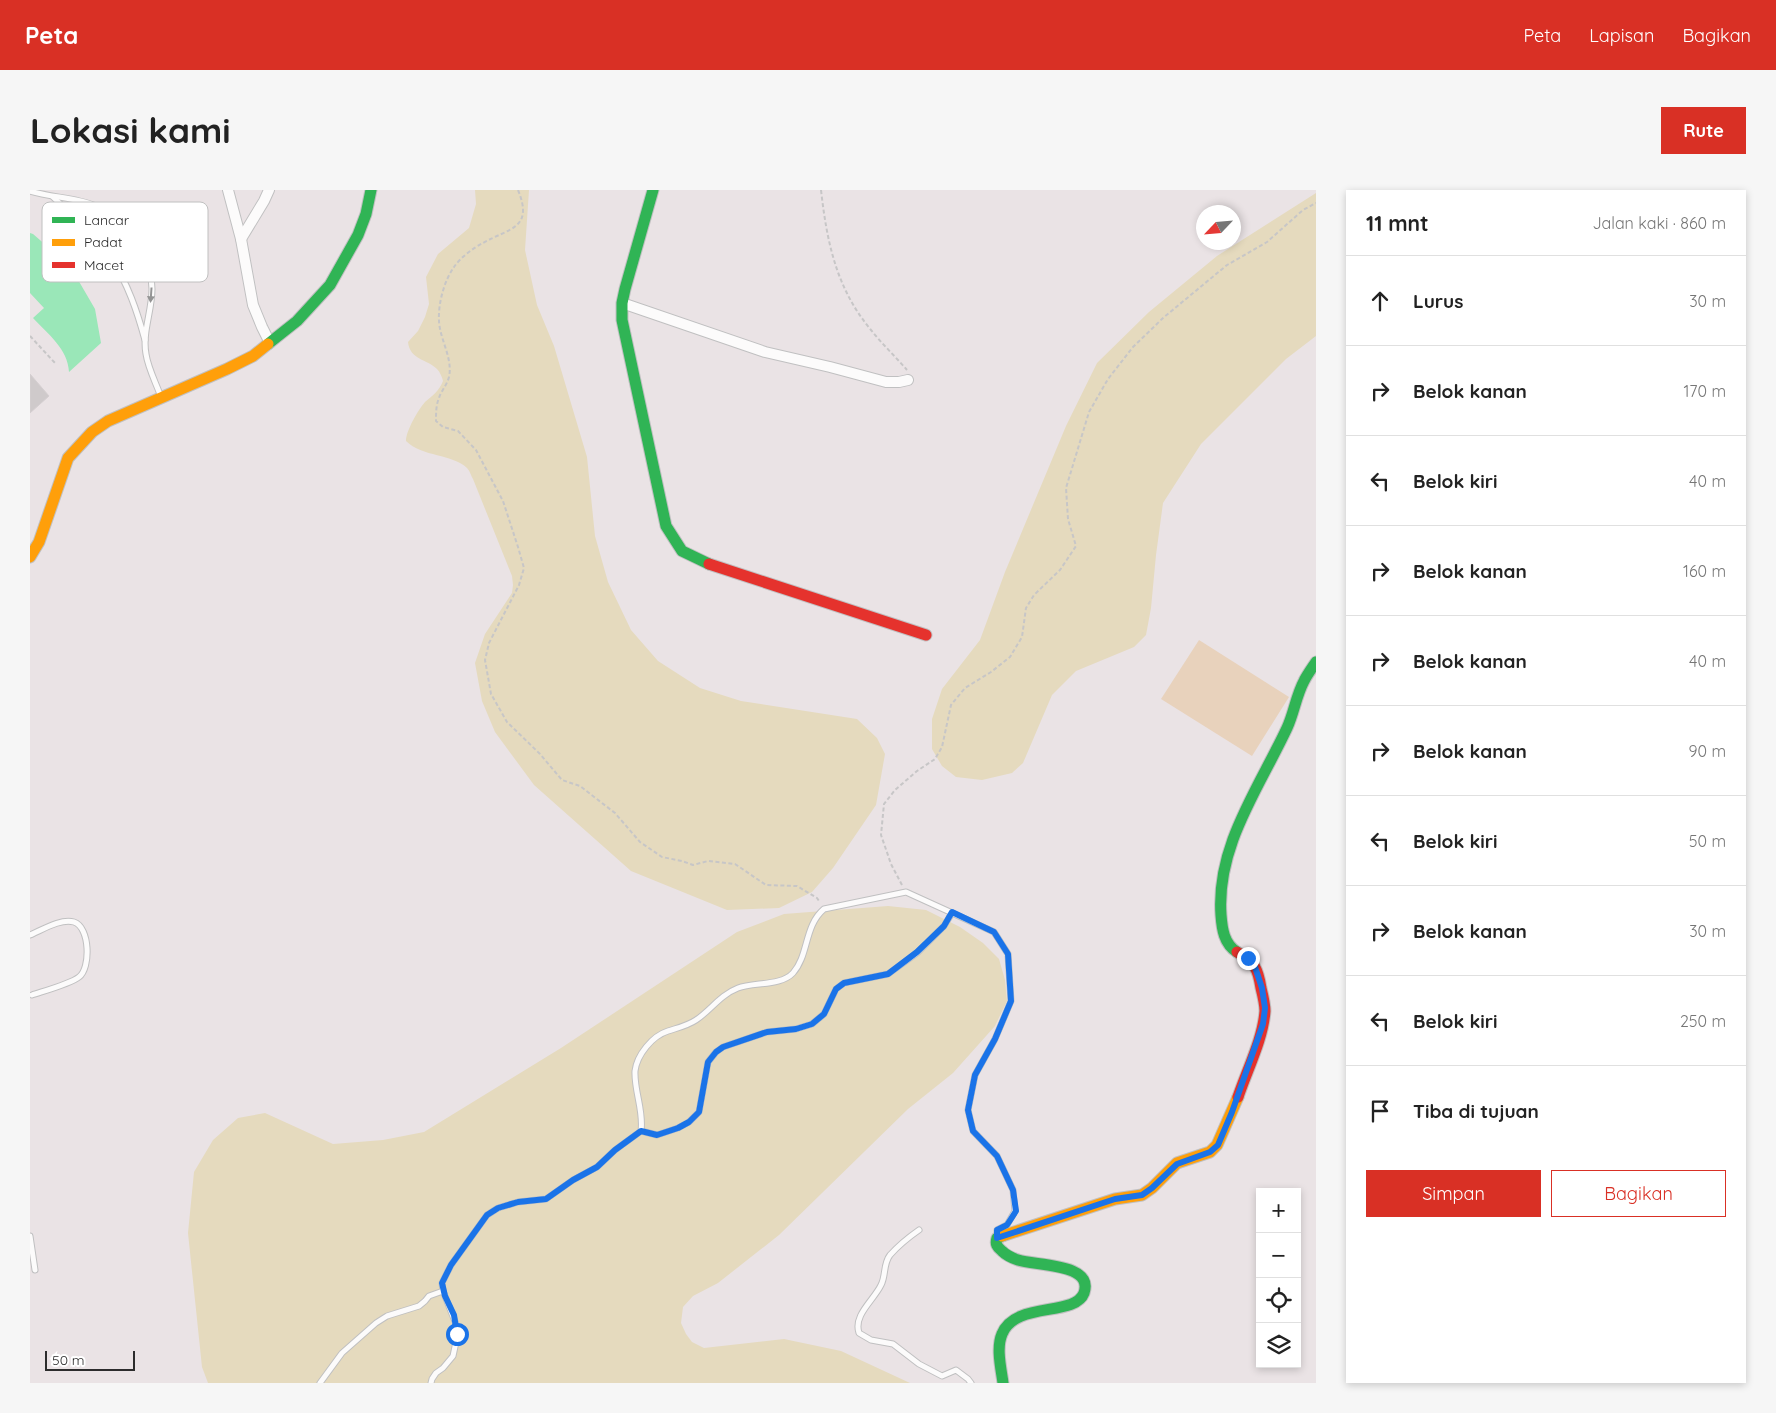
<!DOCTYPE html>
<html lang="id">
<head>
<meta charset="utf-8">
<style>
	body { margin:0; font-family:Quicksand,sans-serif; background:#f6f6f6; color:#222 }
	.controls { position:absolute; right:15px; bottom:15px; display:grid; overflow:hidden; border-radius:0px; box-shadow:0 2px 8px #0003 }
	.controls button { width:45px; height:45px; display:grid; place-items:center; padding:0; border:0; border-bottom:1px solid #e0e0e0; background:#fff; color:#222; font:25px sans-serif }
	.compass { position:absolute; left:1166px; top:15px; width:45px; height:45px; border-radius:50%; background:#fff; box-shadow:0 2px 8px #0003; rotate:244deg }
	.scale { position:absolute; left:15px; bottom:12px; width:90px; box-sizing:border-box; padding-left:5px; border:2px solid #2c2c2c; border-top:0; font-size:14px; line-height:18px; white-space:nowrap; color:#2c2c2c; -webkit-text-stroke:4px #fff; paint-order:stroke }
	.stop { position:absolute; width:15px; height:15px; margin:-11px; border:4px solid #1a73e8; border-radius:50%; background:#fff }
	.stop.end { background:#1a73e8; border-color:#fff; box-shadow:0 1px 5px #0008 }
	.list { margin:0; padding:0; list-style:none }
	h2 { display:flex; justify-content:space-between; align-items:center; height:65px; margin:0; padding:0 20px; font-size:21px }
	h2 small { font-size:16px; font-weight:400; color:#767676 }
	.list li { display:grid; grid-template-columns:32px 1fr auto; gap:15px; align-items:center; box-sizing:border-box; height:90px; padding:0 20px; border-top:1px solid #e0e0e0 }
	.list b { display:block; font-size:19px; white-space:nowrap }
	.list em { font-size:16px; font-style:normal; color:#767676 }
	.actions { display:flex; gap:10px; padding:15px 20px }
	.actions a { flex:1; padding:11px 0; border:1px solid #d93025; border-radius:0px; text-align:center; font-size:18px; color:#d93025 }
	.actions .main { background:#d93025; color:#fff }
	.icon { flex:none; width:28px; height:28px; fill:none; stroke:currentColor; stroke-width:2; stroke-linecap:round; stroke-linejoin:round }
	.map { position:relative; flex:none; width:1286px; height:1193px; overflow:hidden; border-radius:0px }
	header { display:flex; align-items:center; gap:30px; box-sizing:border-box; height:70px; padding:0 25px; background:#d93025; color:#fff }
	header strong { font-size:24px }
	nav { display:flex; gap:28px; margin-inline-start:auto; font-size:18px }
	.intro { display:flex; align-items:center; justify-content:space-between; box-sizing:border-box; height:120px; padding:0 30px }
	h1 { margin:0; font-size:35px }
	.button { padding:12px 22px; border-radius:0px; background:#d93025; color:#fff; font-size:18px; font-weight:700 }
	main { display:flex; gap:30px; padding:0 30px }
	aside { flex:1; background:#fff; border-radius:0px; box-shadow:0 2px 8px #0003 }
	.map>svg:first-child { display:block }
	.green { fill:#e5dabe }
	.pitch { fill:#e8d2bc }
	.water { fill:#9ae7b8 }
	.building { fill:#cfcacb; stroke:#d5cfd1 }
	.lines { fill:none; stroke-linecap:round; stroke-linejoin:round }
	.lane-casing { stroke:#c0c0c1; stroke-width:7 }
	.street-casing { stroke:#c0c0c1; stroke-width:12 }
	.fast-casing { stroke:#c0c0c1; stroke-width:13 }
	.slow-casing { stroke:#c0c0c1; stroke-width:13 }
	.jam-casing { stroke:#c0c0c1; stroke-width:13 }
	.path { stroke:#c7c6c7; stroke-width:2; stroke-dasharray:4 2.5; stroke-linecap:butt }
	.lane { stroke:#fcfbfb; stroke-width:5 }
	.street { stroke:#fcfbfb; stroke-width:10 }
	.fast { stroke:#30b455; stroke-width:11 }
	.slow { stroke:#ff9f0a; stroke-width:11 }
	.jam { stroke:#e5322d; stroke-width:11 }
	.oneway { fill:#949494 }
	.route { stroke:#1a73e8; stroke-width:6 }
	.key { fill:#fff; stroke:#c0c0c0; stroke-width:1 }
	.key-label { font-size:14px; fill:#2c2c2c }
</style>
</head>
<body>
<header>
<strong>Peta</strong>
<nav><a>Peta</a><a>Lapisan</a><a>Bagikan</a></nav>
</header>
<div class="intro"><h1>Lokasi kami</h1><a class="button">Rute</a></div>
<main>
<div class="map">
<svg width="1286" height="1193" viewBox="0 0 1286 1193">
	<rect width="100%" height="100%" fill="#eae3e5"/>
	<g class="green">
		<path d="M445 0H499L495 60 507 115 524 156 557 267 565 346 578 392 601 440 628 471 670 498 711 511 827 529 847 548 855 564 846 615 803 678 782 702 749 718 697 720 601 681 504 595 465 542 452 511 445 473 455 444 482 403 483 395 482 386 443 289C441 286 440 281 437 278 423 264 392 267 376 251 376 241 388 220 395 212 403 205 409 201 413 191 412 187 410 182 407 179 397 169 380 170 378 152L388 141 395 127 399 114 396 87 408 64 439 38 446 14Z"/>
		<path d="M1286 3V146L1256 169 1171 254 1133 313 1126 365 1121 418 1116 445 1104 457 1046 481 1022 505 993 573 982 583 952 590 926 587 912 576 902 559V529L912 499 950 450 975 382 1036 236 1067 173 1119 122 1187 66Z"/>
		<path d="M858 716 896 720 930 737 953 753 969 769 975 790 977 811 965 836 923 883 878 919 749 1045 688 1093 663 1106 653 1117 651 1133 656 1144 662 1152 674 1158 754 1149 811 1161 880 1193H178L172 1177 158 1043 164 982 183 950 208 928 235 923 303 954 353 950 394 942 531 858 707 742 754 724Z"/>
	</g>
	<path class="pitch" d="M1169 450 1259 507 1222 566 1131 509Z"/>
	<path class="water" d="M0 43 3 44 40 76 65 119 71 153 39 182C38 159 18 144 3 128L14 118 0 103Z"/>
	<path class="building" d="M0 184 19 206 0 223Z"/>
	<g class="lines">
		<g class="lane-casing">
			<g id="lane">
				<path d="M0 1C18 7 48 8 63 15 90 28 122 69 122 99 122 121 112 143 116 164 118 178 126 193 131 207"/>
				<path d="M23 7C43 26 66 45 81 68 98 94 107 121 115 150"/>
				<path d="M0 745C12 740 31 728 44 732 60 737 61 778 49 787 40 794 14 801 2 805"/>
				<path d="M611 941 627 945 648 938 659 932 669 922 678 872 686 862 693 857 737 842 766 839 782 834 794 824 806 799 814 793 858 784 887 763 914 736 922 723"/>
				<path d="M889 1040C879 1047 868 1056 860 1065 853 1074 856 1086 851 1095 844 1110 823 1125 829 1143L841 1150 863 1154 889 1174 912 1186 926 1180 938 1189 941 1193"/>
				<path d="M0 1046 5 1080"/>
				<path d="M290 1193 312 1163 346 1133 357 1126 389 1116 395 1111 399 1106 413 1101"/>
				<path d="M401 1193 402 1189 406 1183 413 1178 423 1166 426 1152V1134L413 1101 412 1093 421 1075 457 1025 468 1018 488 1012 516 1009 543 990 567 977 585 960 611 941C614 921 604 901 605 881 607 865 622 846 638 841 647 838 657 836 666 830 681 820 690 805 708 798 724 792 751 796 763 783 779 765 774 736 794 719L876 702 964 742 978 764 981 811 965 849 945 885 938 920 943 941 967 966 983 1000 985 1021 977 1035 967 1040V1046"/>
			</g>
		</g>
		<g class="street-casing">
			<g id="street">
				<path d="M198 0 211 49 223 115 232 137 240 153"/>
				<path d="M211 49 234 11 239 0"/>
				<path d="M592 113 735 162 800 177 856 192H869L878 190"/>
			</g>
		</g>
		<g class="fast-casing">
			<g id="fast">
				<path d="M623 0 595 99 592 113V130L636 336 652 361 679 374"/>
				<path d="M238 154 267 131 300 95 328 45 336 24 341 0"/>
				<path d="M1207 762C1194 754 1192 739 1191 725 1186 656 1229 598 1257 538 1264 523 1266 506 1274 491 1277 485 1282 478 1286 472"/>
				<path d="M972 1046 967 1048C965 1054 967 1057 972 1061 977 1066 982 1068 988 1070 1006 1076 1064 1073 1054 1103 1045 1127 985 1111 972 1144 966 1158 971 1178 973 1193"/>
			</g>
		</g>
		<g class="slow-casing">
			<g id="slow">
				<path d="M0 367 9 352 38 268 62 242 78 231 197 179 223 166 238 154"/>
				<path d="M972 1046 1085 1009 1112 1005 1122 998 1147 973 1180 962 1187 955 1208 907"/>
			</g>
		</g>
		<g class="jam-casing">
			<g id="jam">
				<path d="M679 374 896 445"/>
				<path d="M1207 762C1225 772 1228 779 1231 798 1233 806 1235 814 1235 821 1233 849 1217 880 1208 907"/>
			</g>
		</g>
		<g class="path">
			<path d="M488 0C504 39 479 38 453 53 443 58 430 68 424 77 414 91 408 114 409 131 410 150 423 168 419 187 417 195 411 201 409 208 406 215 406 223 406 231L413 237 428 241 446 260 473 311 488 357 494 378 489 395 459 453 455 470 461 504 477 532 510 564 532 590 550 596 585 623 610 652 632 667 652 671 663 675 678 671 705 674 736 695 767 696 787 708 789 711"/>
			<path d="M791 0C797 52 806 98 841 140 852 154 865 166 877 180"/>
			<path d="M0 146 25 173"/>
			<path d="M872 695 861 674 851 645 854 614 865 600 887 581 905 569 912 557 921 515 935 498 961 482 980 467 992 447 996 418 1004 405 1030 380 1046 356 1038 329 1036 298 1059 222 1078 189 1103 157 1133 128 1197 75 1237 52 1273 20 1286 13"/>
		</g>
		<use href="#lane" class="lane"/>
		<use href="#street" class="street"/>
		<use href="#fast" class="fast"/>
		<use href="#slow" class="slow"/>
		<use href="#jam" class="jam"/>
	</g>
	<defs><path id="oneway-solid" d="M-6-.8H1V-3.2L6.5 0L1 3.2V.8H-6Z" transform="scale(1.25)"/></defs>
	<use class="oneway" href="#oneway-solid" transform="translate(121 105) rotate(94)"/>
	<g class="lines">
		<path class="route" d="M427 1144 424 1125 415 1106 412 1093 421 1075 457 1025 468 1018 488 1012 516 1009 543 990 567 977 585 960 611 941 627 945 648 938 659 932 669 922 678 872 686 862 693 857 737 842 766 839 782 834 794 824 806 799 814 793 858 784 887 762 914 736 922 722 964 742 978 764 981 811 965 849 945 885 938 920 943 941 967 966 983 1000 986 1021 977 1035 967 1040V1048L1085 1009 1112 1005 1122 998 1147 974 1180 962 1188 955 1202 922 1233 834 1235 818 1232 798 1224 774 1218 768"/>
	</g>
	<rect x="12" y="12" width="166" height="80" rx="8" class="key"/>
	<rect x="22" y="27" width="23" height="6" fill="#30b455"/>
	<rect x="22" y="49" width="23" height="7" fill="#ff9f0a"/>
	<rect x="22" y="72" width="23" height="6" fill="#e5322d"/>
	<g class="key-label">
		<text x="54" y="35">Lancar</text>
		<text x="54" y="57">Padat</text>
		<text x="54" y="80">Macet</text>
	</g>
</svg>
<div class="controls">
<button>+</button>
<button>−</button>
<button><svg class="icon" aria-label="locate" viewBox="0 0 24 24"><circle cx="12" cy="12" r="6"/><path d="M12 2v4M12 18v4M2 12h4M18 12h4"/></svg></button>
<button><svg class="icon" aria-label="layers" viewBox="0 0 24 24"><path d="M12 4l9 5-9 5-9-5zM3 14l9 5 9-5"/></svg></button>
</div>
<svg class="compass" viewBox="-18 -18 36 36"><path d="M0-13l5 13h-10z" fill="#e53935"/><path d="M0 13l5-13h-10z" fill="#767676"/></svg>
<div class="scale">50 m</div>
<div class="stop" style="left:427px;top:1144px"></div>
<div class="stop end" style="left:1218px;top:768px"></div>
</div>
<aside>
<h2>11 mnt<small>Jalan kaki · 860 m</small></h2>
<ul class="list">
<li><svg class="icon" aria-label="ahead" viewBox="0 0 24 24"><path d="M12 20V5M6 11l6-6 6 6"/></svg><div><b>Lurus</b></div><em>30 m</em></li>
<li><svg class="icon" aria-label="right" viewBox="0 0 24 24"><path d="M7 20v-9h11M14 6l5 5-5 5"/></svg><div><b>Belok kanan</b></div><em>170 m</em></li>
<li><svg class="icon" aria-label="left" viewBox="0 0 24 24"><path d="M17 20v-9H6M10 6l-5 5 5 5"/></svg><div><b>Belok kiri</b></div><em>40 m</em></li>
<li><svg class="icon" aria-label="right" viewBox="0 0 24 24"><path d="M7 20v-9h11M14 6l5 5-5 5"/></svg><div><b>Belok kanan</b></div><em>160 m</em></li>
<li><svg class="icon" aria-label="right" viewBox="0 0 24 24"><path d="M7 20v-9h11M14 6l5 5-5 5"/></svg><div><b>Belok kanan</b></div><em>40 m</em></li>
<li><svg class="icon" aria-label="right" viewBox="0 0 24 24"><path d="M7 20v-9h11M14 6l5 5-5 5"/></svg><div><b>Belok kanan</b></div><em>90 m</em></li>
<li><svg class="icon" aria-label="left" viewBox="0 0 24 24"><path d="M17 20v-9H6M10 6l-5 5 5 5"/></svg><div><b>Belok kiri</b></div><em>50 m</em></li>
<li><svg class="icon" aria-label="right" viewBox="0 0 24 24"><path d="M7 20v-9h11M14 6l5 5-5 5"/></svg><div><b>Belok kanan</b></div><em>30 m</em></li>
<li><svg class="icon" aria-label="left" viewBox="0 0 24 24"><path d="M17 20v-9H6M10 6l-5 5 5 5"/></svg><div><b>Belok kiri</b></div><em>250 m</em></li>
<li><svg class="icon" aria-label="arrive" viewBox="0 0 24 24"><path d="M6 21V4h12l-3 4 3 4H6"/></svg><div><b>Tiba di tujuan</b></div></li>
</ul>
<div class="actions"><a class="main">Simpan</a><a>Bagikan</a></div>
</aside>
</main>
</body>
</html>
